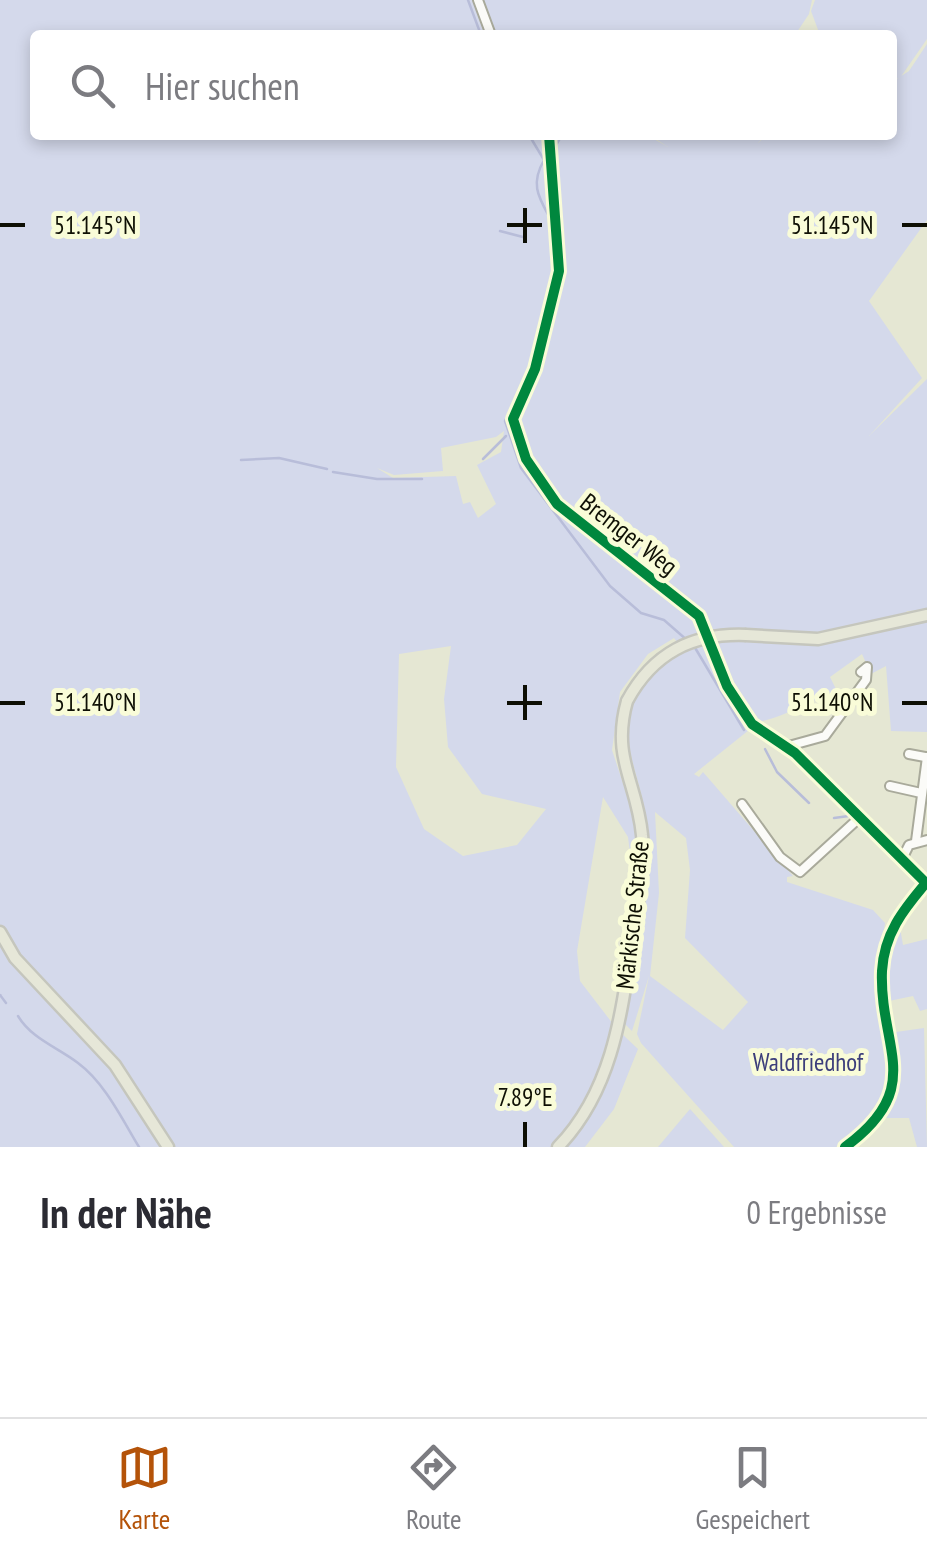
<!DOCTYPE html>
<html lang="de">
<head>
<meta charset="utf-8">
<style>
	body { margin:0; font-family:"PT Sans Narrow",sans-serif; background:#f2f2f3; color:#2b2b33 }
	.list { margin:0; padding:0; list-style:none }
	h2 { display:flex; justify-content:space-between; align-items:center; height:130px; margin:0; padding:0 40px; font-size:42px }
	h2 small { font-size:32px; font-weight:400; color:#7c7c81 }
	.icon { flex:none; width:55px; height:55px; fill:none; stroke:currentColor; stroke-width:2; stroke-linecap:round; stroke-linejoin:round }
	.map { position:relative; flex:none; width:927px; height:1147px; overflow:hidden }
	.search { position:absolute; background:#fff; box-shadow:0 5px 15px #0003; left:30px; right:30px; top:30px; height:110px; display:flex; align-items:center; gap:25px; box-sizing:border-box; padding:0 35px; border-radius:10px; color:#7c7c81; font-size:38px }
	.sheet { height:270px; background:#fff }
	nav { display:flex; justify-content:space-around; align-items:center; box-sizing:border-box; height:140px; border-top:2px solid #e1e1e2; background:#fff; font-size:28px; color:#7c7c81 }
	nav a { display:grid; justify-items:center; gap:5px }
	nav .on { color:#b45309 }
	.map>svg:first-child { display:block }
	.green { fill:#d4d9eb; fill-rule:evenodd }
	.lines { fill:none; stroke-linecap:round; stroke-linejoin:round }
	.stream { stroke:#b8bdd9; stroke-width:2.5 }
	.minor-casing { stroke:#a9aa9b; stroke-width:12 }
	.major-casing { stroke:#c5c6bd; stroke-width:15 }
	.minor { stroke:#fbfbf8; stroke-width:8 }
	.major { stroke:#e6e7d8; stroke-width:10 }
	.major-bridge-casing { stroke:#c5c6bd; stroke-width:15; stroke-linecap:butt }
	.major-bridge { stroke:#e6e7d8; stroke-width:10 }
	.cycleway-casing { stroke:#f9fcd8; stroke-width:16 }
	.cycleway { stroke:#00873e; stroke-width:10 }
	.ticks { fill:none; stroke:#0e0f04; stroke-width:4 }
	.labels { text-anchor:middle; stroke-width:10; stroke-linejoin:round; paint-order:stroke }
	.street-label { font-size:25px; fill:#0e0f04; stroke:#f9fcd8 }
	.park-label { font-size:25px; fill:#3c3e7b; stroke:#f9fcd8 }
	.ticks-label { font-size:25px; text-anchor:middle; fill:#0e0f04; stroke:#f9fcd8; stroke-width:10; stroke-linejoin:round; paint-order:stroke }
</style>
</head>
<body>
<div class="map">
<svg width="927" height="1147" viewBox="0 0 927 1147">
	<rect width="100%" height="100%" fill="#e5e7d3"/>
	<g class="green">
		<path d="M0 0H812L809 14 795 35H35V135H647L668 147 650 135H765L758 143 767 135H892V82L909 71 927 44V220L869 301 922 378 869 436 927 379V610L907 611 899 623 927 619V732L891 731 886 666 871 674 862 654 830 677 837 691C811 700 771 725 748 722L749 730 694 774 699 777 703 772 793 876 787 877V882L873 910 885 923 878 974 892 1046 889 1088 874 1117 836 1147H734L641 1043 637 1034 649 976 632 1031 623 1022C631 964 643 905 647 847 653 768 579 711 683 650L674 638 648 654 620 692 612 750 637 826 634 884 628 837 603 797 577 951 580 981 613 1024C607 1067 584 1118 552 1147H0ZM504 431 501 452 477 465 496 504 478 518 470 502 463 504 456 476 393 478 377 468 394 475 443 471 441 448 496 437ZM451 646 444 699 448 747 482 794 546 809 517 845 463 856 424 829 396 767 399 654ZM655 812 686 838 690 870 685 938 748 1002 723 1030 650 976 659 893Z"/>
		<path d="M815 0H927V39L900 78H892V35H820L811 11Z"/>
		<path d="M899 922 903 945 927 939V1009L920 1011 913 996 889 1001 886 966Z"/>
		<path d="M924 1028 927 1147H917L909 1118H882L896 1087V1032Z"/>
		<path d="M622 1034 638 1049 614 1109 585 1147H563L595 1103Z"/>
		<path d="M690 1109 724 1147H658Z"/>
	</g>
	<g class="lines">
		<g class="stream">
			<path d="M468 0 481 35"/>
			<path d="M529 135 544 160C529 186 540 199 552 222"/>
			<path d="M556 145 562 135"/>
			<path d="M500 231 523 237"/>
			<path d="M551 287 553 274"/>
			<path d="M544 316 548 299"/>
			<path d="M539 340 542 324"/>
			<path d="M533 362 505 421 521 468 610 586 641 613 664 620 688 641"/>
			<path d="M483 459 506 436"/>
			<path d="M241 460 279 458 327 469"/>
			<path d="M333 472 377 479H422"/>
			<path d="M694 646 744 730"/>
			<path d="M765 749 777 772 809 803"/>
			<path d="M834 818 856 815"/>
			<path d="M0 995 6 1003"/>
			<path d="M18 1016C32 1039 57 1047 78 1063 105 1083 122 1119 139 1147"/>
		</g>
		<g class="minor-casing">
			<g id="minor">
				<path d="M478 0 491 35"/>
				<path d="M549 135 559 271 535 369 513 419 526 459 557 504 699 616 727 686 752 724 795 753 927 884"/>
				<path d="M785 747 825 736 866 680 867 667 861 672"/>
				<path d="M909 754 925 757"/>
				<path d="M890 786 921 793"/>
				<path d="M742 804 780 857 800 872 858 819"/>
				<path d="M916 841 927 757"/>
				<path d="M902 859 909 845 927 840"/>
				<path d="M845 1147C927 1087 879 1048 882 971 884 934 903 910 926 883"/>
			</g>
		</g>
		<g class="major-casing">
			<g id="major">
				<path d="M746 635 818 639 927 615"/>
				<path d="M0 932 15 958 115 1065 168 1147"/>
				<path d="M558 1147C614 1089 622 1010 633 934 638 902 646 867 642 835 637 782 611 758 627 701"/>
			</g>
		</g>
		<use href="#minor" class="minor"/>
		<use href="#major" class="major"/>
		<g class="major-bridge-casing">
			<path id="major-bridge" d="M627 701C653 653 692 633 746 635"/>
		</g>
		<use href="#major-bridge" class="major-bridge"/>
		<g class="cycleway-casing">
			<g id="cycleway">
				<path d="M549 135 559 271 535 369 513 419 526 459 557 504 699 616 727 686 752 724 795 753 927 884"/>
				<path d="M845 1147C927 1087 879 1048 882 971 884 934 903 910 926 883"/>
			</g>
		</g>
		<use href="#cycleway" class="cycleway"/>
	</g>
	<path class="ticks" d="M525 208V243M0 225H25M507 225H542M902 225H927M525 685V720M0 703H25M507 703H542M902 703H927M525 1122V1147"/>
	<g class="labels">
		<g class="street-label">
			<text transform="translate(629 534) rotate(38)" y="9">Bremger Weg</text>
			<text transform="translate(632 915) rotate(-84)" y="9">Märkische Straße</text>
		</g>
		<g class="park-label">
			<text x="808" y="1071">Waldfriedhof</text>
		</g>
	</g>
	<g class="ticks-label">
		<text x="95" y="234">51.145°N</text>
		<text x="832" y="234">51.145°N</text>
		<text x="95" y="711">51.140°N</text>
		<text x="832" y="711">51.140°N</text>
		<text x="525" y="1106">7.89°E</text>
	</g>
</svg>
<div class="search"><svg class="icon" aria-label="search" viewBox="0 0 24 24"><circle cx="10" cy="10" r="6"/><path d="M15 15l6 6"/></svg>Hier suchen</div>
</div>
<section class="sheet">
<h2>In der Nähe<small>0 Ergebnisse</small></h2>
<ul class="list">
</ul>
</section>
<nav>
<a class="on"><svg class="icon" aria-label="map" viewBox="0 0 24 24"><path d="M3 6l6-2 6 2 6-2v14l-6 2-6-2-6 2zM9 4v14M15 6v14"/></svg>Karte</a>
<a><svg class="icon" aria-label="directions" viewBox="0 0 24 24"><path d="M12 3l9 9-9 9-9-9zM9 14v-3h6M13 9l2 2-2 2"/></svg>Route</a>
<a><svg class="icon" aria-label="saved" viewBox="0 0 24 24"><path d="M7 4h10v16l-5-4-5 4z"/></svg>Gespeichert</a>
</nav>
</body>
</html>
